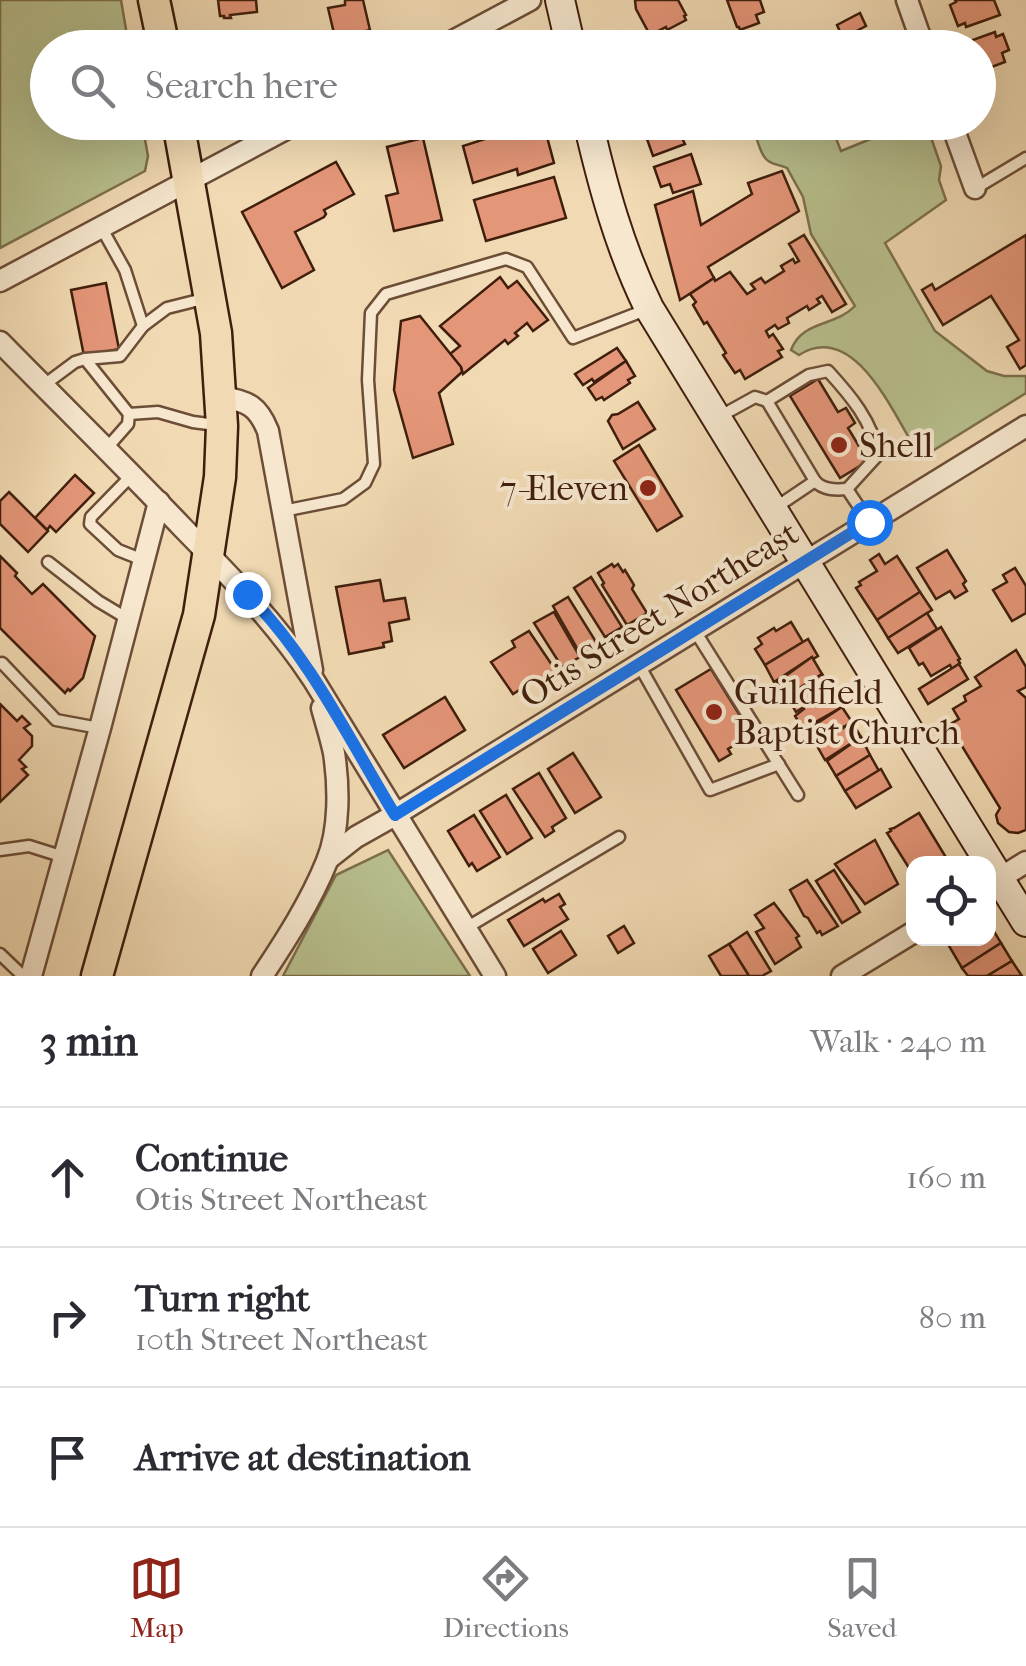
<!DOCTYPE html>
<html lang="en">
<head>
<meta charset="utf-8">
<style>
	body { margin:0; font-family:"IM FELL French Canon",serif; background:#f2f2f3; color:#2b2b33 }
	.controls { position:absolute; right:30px; bottom:30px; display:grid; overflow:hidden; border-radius:20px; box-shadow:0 10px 40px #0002 }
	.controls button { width:90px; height:90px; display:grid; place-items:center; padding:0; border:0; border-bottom:2px solid #e1e1e2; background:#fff; color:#2b2b33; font:50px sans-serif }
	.stop { position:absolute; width:30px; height:30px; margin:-22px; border:8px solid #1a73e8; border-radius:50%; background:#fff }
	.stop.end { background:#1a73e8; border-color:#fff; box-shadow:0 2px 10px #0008 }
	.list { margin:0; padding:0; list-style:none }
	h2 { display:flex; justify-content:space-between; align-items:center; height:130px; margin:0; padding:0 40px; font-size:42px }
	h2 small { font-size:32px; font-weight:400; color:#7c7c81 }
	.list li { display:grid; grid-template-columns:65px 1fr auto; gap:30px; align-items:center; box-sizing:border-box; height:140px; padding:0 40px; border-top:2px solid #e1e1e2 }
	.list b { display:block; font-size:38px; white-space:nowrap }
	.list p { margin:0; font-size:32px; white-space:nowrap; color:#7c7c81 }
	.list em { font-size:32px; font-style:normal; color:#7c7c81 }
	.icon { flex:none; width:55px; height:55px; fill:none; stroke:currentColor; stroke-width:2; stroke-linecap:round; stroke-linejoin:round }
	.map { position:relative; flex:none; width:1026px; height:976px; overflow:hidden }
	.search { position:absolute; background:#fff; box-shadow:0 10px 40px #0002; left:30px; right:30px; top:30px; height:110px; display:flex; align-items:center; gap:25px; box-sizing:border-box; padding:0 35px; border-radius:55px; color:#7c7c81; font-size:38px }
	.sheet { height:550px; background:#fff }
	nav { display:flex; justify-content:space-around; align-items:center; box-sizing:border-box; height:140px; border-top:2px solid #e1e1e2; background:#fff; font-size:28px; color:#7c7c81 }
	nav a { display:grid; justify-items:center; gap:5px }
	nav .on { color:#8f2418 }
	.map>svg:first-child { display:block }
	.green { fill:#b8c08e; stroke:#7c6f4d; stroke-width:2.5 }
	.building { fill:#e49678; stroke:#401e0c; stroke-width:2.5 }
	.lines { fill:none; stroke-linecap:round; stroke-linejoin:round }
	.lane-casing { stroke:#6c4d36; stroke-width:15 }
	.street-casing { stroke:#6c4d36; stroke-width:25 }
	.secondary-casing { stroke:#401e0c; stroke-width:32 }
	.primary-casing { stroke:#401e0c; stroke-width:35 }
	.lane { stroke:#f6e7ce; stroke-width:10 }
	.street { stroke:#f6e7ce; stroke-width:20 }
	.secondary { stroke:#f6e7ce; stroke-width:28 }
	.primary { stroke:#f1dab3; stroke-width:30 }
	.route { stroke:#1a73e8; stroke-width:12 }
	.poi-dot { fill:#8f2418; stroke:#f6e7ce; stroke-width:4 }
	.labels { text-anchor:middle; stroke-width:8; stroke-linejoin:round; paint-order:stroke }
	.poi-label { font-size:35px; fill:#401e0c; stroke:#f6e7ce; text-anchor:start }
	.street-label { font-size:35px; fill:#401e0c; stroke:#f6e7ce }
</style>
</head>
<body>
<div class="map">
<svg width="1026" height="976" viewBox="0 0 1026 976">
	<rect width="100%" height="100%" fill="#f1dab3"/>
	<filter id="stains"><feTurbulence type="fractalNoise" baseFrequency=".002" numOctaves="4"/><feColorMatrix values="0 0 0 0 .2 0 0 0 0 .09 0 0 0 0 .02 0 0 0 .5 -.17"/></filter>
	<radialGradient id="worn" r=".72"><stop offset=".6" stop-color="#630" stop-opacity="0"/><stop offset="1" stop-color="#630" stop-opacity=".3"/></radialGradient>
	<g class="green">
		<path d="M0 0H121L129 47 48 48V122L142 123 148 156 145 171 0 248Z"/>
		<path d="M750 123H830L841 151 910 123H926L941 166 939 180 946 200 885 243 935 331 987 371 1004 376H1026V393L921 458C897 423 857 318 799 355L791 350C802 320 835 327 855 306L811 234 803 197 787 168C781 165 775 165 770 162 759 157 757 133 750 123Z"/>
		<path d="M388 850 470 976H283L336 875Z"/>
	</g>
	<g class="building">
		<path d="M218 0H256L257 12 230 15 231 18H224V16H220Z"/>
		<path d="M345 0H363L370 30 350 35 352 42 337 46 328 8 345 5Z"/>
		<path d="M637 0H678L686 15 684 16 686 20 667 30 666 27 650 35 636 9 635 1Z"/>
		<path d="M727 0H760L764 12 756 15 759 23 740 30 739 27H737Z"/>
		<path d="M955 0H994L1000 15 966 27 965 23 958 26 950 5 956 2Z"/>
		<path d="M860 13 866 26 843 38 837 25Z"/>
		<path d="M995 32 996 37 1003 34 1009 50 1002 53 1005 62 981 71 978 64V48H972L970 41Z"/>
		<path d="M523 122H543L554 163 518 175 517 169 473 183 463 146 504 133 503 129Z"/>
		<path d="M641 122H730L682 138 685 144 653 156Z"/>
		<path d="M423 138 442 220 394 231 386 196 398 193 387 147Z"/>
		<path d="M691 154 701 184 673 193 670 184 661 187 654 167Z"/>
		<path d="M336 162 354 194 324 210 326 214 324 217 295 232 314 270 282 288 242 212Z"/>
		<path d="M782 171 799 211 708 267 714 278 680 300 655 205 693 191 701 225 752 194 748 183Z"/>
		<path d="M554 177 566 218 486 241 474 200Z"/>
		<path d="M804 235 846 304 832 312 822 296 817 299 820 303 809 310 807 306 787 318 789 323 778 329 775 325 766 331 769 337 773 334 783 349 778 351 782 357 745 379 740 370 735 373 723 355 726 353 707 322 704 324 693 305 696 302 690 294 714 278 715 281 730 272 747 294 755 289 751 284 761 278 765 283 784 271 781 266 793 259 795 263 799 261 789 244Z"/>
		<path d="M1026 235V365L1020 369 1007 347 1019 340 991 296 943 325 922 290 932 284 935 290Z"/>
		<path d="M500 277 508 288 517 281 548 320 533 331 527 323 515 333 518 336 508 344 505 340 463 374 461 367 450 354 460 346 440 326Z"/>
		<path d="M106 283 119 349 84 356 71 290Z"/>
		<path d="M420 316 461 367 462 372 439 393 453 444 413 458 394 390 401 321Z"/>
		<path d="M617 348 626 361 594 382 592 379 583 385 575 374Z"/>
		<path d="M626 361 635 376 628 380 630 383 604 400 602 397 596 400 588 388Z"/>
		<path d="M818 379 838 412 846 408 855 423 848 428 868 461 840 478 790 396Z"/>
		<path d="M638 402 655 429 623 449 608 421 612 415 618 414Z"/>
		<path d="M639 445 682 516 657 531 614 461Z"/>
		<path d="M75 475 94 493 56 532 50 526 47 530 35 518Z"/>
		<path d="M9 492 48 531 28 552 0 524V501Z"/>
		<path d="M947 550 966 581 963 584 967 591 955 598 950 591 936 599 917 568Z"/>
		<path d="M879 554 885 564 897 556 920 592 877 620 856 588 861 585 859 582 877 571 870 560Z"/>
		<path d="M0 556 17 573 15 576 32 594 43 584 95 636 83 678 70 691 68 689 65 693 0 628Z"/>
		<path d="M612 564 614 567 618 564 623 572 625 570 634 585 632 589 647 613 627 625 602 585 604 583 598 573Z"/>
		<path d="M1015 568 1026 586V613L1012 621 993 590 1007 582 1003 575Z"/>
		<path d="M591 577 622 627 605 637 574 588Z"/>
		<path d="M380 580 384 601 405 598 409 619 389 623 392 641 383 643 384 647 349 654 336 587Z"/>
		<path d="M920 592 932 610 888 638 877 620Z"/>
		<path d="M568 597 598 645 581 655 553 606Z"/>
		<path d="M554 612 580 657 562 667 534 623Z"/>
		<path d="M927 613 937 629 898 653 888 638Z"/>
		<path d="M791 622 803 642 765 665 755 649 762 644 758 638 774 628 776 631Z"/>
		<path d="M941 627 960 659 958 660 960 663 952 669 950 665 931 676 923 663 919 665 909 648Z"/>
		<path d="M529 631 556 671 537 683 535 680 513 694 491 662 515 647 512 641Z"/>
		<path d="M808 639 818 656 813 659 812 657 774 682 765 665Z"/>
		<path d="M1016 650 1026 667V687L1018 691 1026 698V830L1018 833 1009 832 998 823 996 815 1000 808 949 725 959 719 953 709 966 701 964 696 981 686 975 677Z"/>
		<path d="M812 657 822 674 786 696 777 682Z"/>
		<path d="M959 664 968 679 928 704 919 689Z"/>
		<path d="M711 669 752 735 728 749 731 754 719 761 676 690Z"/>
		<path d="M822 674 832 689 796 712 788 698Z"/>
		<path d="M832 689 842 707 803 729 795 716 804 709 803 707Z"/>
		<path d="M445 697 465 730 404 768 383 735Z"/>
		<path d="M0 704 17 721 22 716 30 724 24 728 32 736V746L19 760 26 767 22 769 28 775 0 802Z"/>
		<path d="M842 707 852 722 815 743 807 730Z"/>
		<path d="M852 722 861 737 825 760 817 746Z"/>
		<path d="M861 737 870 755 836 776 827 761Z"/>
		<path d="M573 753 601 797 575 813 548 769Z"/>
		<path d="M870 755 879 771 845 791 836 776Z"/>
		<path d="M881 769 891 787 856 808 845 791Z"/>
		<path d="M539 773 566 818 552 827 554 831 545 837 513 789Z"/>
		<path d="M506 795 532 838 507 854 480 811Z"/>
		<path d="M919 813 950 864H914V876L887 833 891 831 890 829 894 828Z"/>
		<path d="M474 815 500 857 477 871 472 863 469 866 448 831Z"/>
		<path d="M875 840 898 884 865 904 835 864Z"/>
		<path d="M834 870 860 912 842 923 816 881Z"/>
		<path d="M807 880 838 926 822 935 820 931 817 933 808 918 804 916 790 890Z"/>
		<path d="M559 894 565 904 560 907 568 919 524 946 508 920 543 899 545 902Z"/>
		<path d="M774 903 799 936 796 938 801 947 775 964 756 932 764 928 755 915Z"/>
		<path d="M989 923 1001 943 962 968 949 946 961 938H988Z"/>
		<path d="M624 926 634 943 618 953 608 936Z"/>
		<path d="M561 931 576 955 548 973 533 949Z"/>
		<path d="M747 932 771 971 762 976H749L729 944Z"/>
		<path d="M1001 943 1012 961 987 976H968L962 968Z"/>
		<path d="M729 944 749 976H721L709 956Z"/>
		<path d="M1012 961 1022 976H987Z"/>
	</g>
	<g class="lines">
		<g class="lane-casing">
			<g id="lane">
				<path d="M976 188 1026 158"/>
				<path d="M101 227 125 270 143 326"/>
				<path d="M85 359 120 356 143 326 167 308 207 298"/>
				<path d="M44 385 75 362 85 359 129 414 128 424 106 449"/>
				<path d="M767 401 809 375 828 371C850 395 873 422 878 455L847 489"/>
				<path d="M129 414 158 412 193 422 216 425"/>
				<path d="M717 418 755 397 767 401 815 481 775 508"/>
				<path d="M132 475 91 517 90 524 118 550 143 560"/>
				<path d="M815 481C823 490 835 490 847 489L869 522"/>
				<path d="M283 511 343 499 365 483 374 464 368 380 371 313 386 294 506 259 527 267 573 338 648 309"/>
				<path d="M48 562 98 601 128 619"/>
				<path d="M695 631 798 795"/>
				<path d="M2 663 56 720 99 728"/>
				<path d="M639 665 710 790 779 764"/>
				<path d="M0 850 29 846 64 857"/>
				<path d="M466 928 619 837"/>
				<path d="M0 954 23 976"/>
			</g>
		</g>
		<g class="street-casing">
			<g id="street">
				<path d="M907 0 924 48"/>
				<path d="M440 48 530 0"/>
				<path d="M951 122 975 188"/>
				<path d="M0 281 299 122"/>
				<path d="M0 342C61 404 123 465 183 528 230 576 276 623 313 679L495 976"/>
				<path d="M221 397C248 401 258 406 268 431L312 670"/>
				<path d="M328 859 356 837 395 815 1026 426"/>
				<path d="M989 885 1026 862"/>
				<path d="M31 976 100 728 159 502"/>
				<path d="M262 976C286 940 311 901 327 861 340 829 339 786 334 753 331 738 326 723 322 708"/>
				<path d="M842 976 914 932"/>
			</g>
		</g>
		<g class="secondary-casing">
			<g id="secondary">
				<path d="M560 0 571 48"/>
				<path d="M588 122C603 187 620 249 649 308L1026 922"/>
			</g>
		</g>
		<g class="primary-casing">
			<g id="primary">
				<path d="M154 0 164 48"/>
				<path d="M97 976 199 615 220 477 222 426 216 333 178 122"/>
			</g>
		</g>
		<use href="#lane" class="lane"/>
		<use href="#street" class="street"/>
		<use href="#secondary" class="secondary"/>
		<use href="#primary" class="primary"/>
	</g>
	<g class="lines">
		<path class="route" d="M247 594C309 655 350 741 395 815L869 522"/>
	</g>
	<g class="poi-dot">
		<circle cx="839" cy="445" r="10"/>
		<circle cx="648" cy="488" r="10"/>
		<circle cx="714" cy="712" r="10"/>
	</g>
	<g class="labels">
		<g class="poi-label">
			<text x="859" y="457">Shell</text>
			<text x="628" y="500" text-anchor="end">7-Eleven</text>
			<text x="734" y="704">Guildfield<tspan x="734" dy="40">Baptist Church</tspan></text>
		</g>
		<g class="street-label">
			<text transform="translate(659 614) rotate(-32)" y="12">Otis Street Northeast</text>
		</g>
	</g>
	<rect width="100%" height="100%" filter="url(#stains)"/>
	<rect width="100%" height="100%" fill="url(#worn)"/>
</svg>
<div class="controls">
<button><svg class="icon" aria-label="locate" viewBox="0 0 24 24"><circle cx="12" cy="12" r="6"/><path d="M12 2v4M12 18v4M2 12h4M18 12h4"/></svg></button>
</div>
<div class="stop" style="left:869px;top:522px"></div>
<div class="stop end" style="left:247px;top:594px"></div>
<div class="search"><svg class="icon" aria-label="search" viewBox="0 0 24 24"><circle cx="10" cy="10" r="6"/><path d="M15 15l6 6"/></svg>Search here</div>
</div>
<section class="sheet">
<h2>3 min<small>Walk · 240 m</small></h2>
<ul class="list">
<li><svg class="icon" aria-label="ahead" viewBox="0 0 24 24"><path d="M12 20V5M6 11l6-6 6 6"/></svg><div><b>Continue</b><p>Otis Street Northeast</p></div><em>160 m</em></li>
<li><svg class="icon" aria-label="right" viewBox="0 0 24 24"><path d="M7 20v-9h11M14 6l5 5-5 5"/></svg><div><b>Turn right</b><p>10th Street Northeast</p></div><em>80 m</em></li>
<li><svg class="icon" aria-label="arrive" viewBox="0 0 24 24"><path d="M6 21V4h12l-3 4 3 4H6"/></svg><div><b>Arrive at destination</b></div></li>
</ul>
</section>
<nav>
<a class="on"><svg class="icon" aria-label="map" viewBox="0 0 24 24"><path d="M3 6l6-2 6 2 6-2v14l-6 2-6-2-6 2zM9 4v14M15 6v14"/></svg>Map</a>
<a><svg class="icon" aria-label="directions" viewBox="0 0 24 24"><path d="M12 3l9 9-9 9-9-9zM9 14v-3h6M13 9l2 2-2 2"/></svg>Directions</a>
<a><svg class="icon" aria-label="saved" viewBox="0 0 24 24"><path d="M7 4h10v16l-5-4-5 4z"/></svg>Saved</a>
</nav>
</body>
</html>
